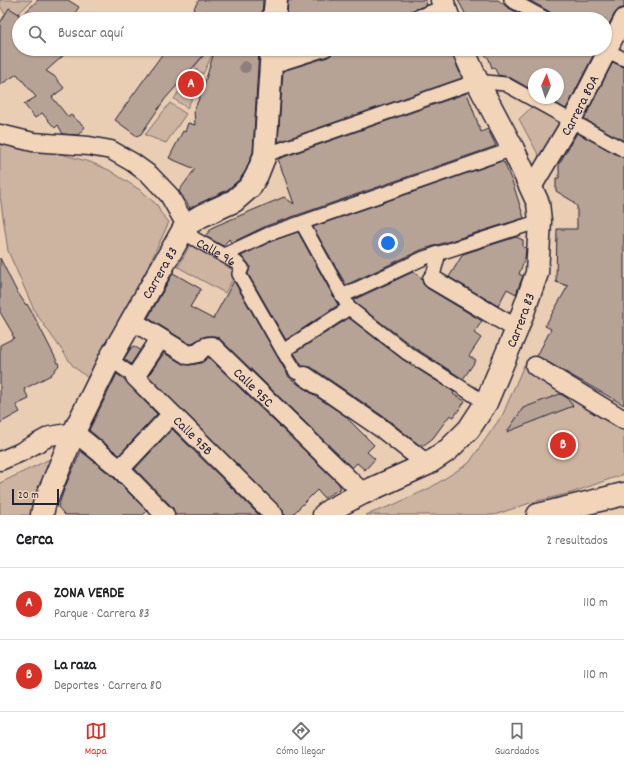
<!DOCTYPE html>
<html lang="es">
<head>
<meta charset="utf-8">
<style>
	body { margin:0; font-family:Dekko,sans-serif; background:#f2f2f2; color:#202124 }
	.compass { position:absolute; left:528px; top:68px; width:36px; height:36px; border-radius:50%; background:#fff; box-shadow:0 1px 3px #0004; rotate:3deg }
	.scale { position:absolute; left:12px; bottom:10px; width:47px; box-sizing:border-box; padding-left:4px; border:2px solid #22223b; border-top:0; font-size:11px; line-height:14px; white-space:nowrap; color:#22223b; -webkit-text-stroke:3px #f2d5b8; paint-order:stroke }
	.you { position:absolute; left:388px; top:243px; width:14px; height:14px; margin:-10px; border:3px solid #fff; border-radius:50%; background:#1a73e8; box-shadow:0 0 0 6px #1a73e833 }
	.badge { display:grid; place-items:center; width:26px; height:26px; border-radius:50%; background:#d93025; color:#fff; font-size:13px; font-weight:700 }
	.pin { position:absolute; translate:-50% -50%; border:2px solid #fff; box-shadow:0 1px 4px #0006 }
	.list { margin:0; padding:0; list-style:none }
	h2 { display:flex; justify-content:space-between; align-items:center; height:52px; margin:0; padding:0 16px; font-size:17px }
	h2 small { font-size:13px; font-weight:400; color:#757577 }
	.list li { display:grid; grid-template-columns:26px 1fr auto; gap:12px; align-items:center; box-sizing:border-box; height:72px; padding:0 16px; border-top:1px solid #e0e0e0 }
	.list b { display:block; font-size:15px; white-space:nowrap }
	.list p { margin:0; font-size:13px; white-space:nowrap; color:#757577 }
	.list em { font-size:13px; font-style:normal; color:#757577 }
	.icon { flex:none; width:22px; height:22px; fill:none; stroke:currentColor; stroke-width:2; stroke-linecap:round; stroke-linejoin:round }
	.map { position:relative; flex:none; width:624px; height:515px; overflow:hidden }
	.search { position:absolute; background:#fff; box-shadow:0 1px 3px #0004; left:12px; right:12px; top:12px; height:44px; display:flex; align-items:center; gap:10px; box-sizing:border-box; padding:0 14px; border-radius:22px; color:#757577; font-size:15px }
	.sheet { height:196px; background:#fff }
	nav { display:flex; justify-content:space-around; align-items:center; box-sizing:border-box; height:56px; border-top:1px solid #e0e0e0; background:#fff; font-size:11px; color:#757577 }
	nav a { display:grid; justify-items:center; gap:2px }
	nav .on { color:#d93025 }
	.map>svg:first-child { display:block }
	.green { fill:#ccb4a1; stroke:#776b6e }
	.building { fill:#b7a395; stroke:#22223b }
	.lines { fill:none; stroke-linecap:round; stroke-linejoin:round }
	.pedestrian-casing { stroke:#22223b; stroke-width:16 }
	.minor-casing { stroke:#22223b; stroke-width:21 }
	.tertiary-casing { stroke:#22223b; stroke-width:25 }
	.pedestrian { stroke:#f2d5b8; stroke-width:13 }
	.minor { stroke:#f2d5b8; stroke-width:18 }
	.tertiary { stroke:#f2d5b8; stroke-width:22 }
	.tree { fill:#8f7f7c }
	.labels { text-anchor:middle; stroke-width:3.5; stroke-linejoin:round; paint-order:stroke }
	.street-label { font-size:14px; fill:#22223b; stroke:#f2d5b8 }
</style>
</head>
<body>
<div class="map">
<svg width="624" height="515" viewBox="0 0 624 515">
	<rect width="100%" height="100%" fill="#eaceb3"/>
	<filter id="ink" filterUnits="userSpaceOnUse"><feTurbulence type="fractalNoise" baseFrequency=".025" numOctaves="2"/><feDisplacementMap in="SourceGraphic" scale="8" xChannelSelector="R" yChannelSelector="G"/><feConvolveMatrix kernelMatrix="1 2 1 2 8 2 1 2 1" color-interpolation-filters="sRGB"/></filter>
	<g filter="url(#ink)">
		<g class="green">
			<path d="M0 0H32L10 22 0 6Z"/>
			<path d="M208 49H215L203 74 194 68Z"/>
			<path d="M191 72 203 77 187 108 174 99Z"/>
			<path d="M170 103 186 114 166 143 145 135Z"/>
			<path d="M535 104 561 118 540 158 519 119Z"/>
			<path d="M0 140 21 147 57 153 90 162 109 170 143 192 158 206 160 212 169 222 125 316 88 378 73 366 35 312 8 251 0 196Z"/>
			<path d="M192 241 240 267 225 293 178 267Z"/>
			<path d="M524 365 624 425V474L571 493 533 502 494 515H366L393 505 430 488 469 463 503 414Z"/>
			<path d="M52 458 38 515H0V483Z"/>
		</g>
		<g class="building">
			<path d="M38 0H68L79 7 71 19H19V49H57L64 55 46 71 54 76 64 88 52 97 68 117 71 115 85 127 78 135 63 134 58 125 55 128 42 113 35 118 24 104 36 97 17 74 0 85V23L9 8 19 14V18Z"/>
			<path d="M199 0H263L262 19H188L195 9 194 8Z"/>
			<path d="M288 0H425L427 5 408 12 405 14 403 19H287Z"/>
			<path d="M458 0H498L507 7 529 19H468Z"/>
			<path d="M529 0H624V8L619 9 615 13 605 32V19H554L553 15 550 12Z"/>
			<path d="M166 49H209L165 99 141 134 137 136 115 120Z"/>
			<path d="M215 49H259L253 152 246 170 240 179 227 190 190 208 179 191 195 169 169 158 183 131 185 132 188 123 195 125 194 110 202 92Z"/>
			<path d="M284 49H300L284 54Z"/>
			<path d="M334 49H451L452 54 462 78 278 142 283 71 328 57 332 54Z"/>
			<path d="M480 49H585L594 54 566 109 547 98H558V74H534V91L509 77 498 75 494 67 492 68 489 59Z"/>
			<path d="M613 62 624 67V141L584 119Z"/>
			<path d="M467 93 481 132 488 129 496 146 266 226 231 243 229 239 223 246 205 236 213 227 284 197 294 204 278 159Z"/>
			<path d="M577 133 624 158V405L537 356 551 329 545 326 568 286 556 282 557 229H577V206L573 203 574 202 556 191V178H559V164Z"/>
			<path d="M502 161 503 163 504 162 513 184 524 218 421 250 346 285 313 227Z"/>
			<path d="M298 232 338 305 286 340 248 274 250 267 248 263 241 256 272 241Z"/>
			<path d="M516 237 523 240V247L526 248 525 258 519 274 523 276 516 294 507 289 498 306 449 277 463 254Z"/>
			<path d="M0 258 16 290 26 305 27 304 35 318 59 365 51 375 24 389 29 399 16 405 20 412 0 423V345L14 338 12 334H13L0 312Z"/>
			<path d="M413 272 422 278 423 284 427 288 482 321 474 333 481 338 469 356 476 360 463 379 412 346 355 303 353 300Z"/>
			<path d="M173 273 201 289 190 307 213 319 234 281 289 377 299 385 344 415 374 445 367 452 375 459 365 470 357 463 352 468 219 338 215 336H206L190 344 148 318Z"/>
			<path d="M349 318 402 359 454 392 453 394 465 401 454 417 450 415 433 438 424 445H419L387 419 311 367 302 366 294 353Z"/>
			<path d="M134 346 140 350 131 364 124 359 131 348Z"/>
			<path d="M164 353 183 364 190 365 201 363 208 357 338 483 341 488 324 498 317 490 292 515H284L281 508 148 376Z"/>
			<path d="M117 374 125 380 128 384 157 414 119 455 89 430Z"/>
			<path d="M560 394 566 397 573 406 507 432 523 408Z"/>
			<path d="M172 429 259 515H175L173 508 135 469Z"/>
			<path d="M81 451 113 477 147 511 143 515H65L58 507 65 487Z"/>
		</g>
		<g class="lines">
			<g class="pedestrian-casing">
				<g id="pedestrian">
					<path d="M511 0 546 19"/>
					<path d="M411 19 444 7"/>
					<path d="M604 49 624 59"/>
					<path d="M270 67 326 49"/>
					<path d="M265 155 477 81 505 84 624 150"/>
					<path d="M302 223 349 308 407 353 486 403"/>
					<path id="s1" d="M186 225 193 238 237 263 242 268 239 274 283 351 296 372 305 376"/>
					<path d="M224 255 269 234 513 149"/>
					<path d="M432 279 439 253 434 255"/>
					<path d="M342 296 424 258 540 221"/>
					<path d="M283 351 349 308"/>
					<path d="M110 359 135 377"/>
				</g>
			</g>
			<g class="minor-casing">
				<g id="minor">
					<path d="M0 134 33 142 89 146 111 150 132 162 150 175 169 195 186 225"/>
					<path id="s2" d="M531 189 571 122 624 18"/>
					<path d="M432 279 517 329"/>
					<path id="s3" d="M131 320 188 355 198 353C202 348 205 346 212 346L363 493"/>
					<path id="s4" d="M160 339 135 377 274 515"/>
					<path d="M535 366 624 420"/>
					<path d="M305 376 381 428 427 464"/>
					<path d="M0 461 19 453 50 436 74 432 120 469 165 515"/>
					<path d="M120 469 172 414"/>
				</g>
			</g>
			<g class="tertiary-casing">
				<g id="tertiary">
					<path d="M442 0 449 19"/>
					<path d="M274 19 276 0"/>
					<path id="s5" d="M42 515 44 505 74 432 110 359 186 225 201 216 234 201 250 187 257 175 265 155 272 49"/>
					<path id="s6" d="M324 515 330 510 363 493 427 464 448 450 469 429 486 403 517 329 537 273 540 221 538 203 513 149 477 81 463 49"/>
					<path d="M538 515 624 494"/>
				</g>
			</g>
			<use href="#pedestrian" class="pedestrian"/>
			<use href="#minor" class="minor"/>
			<use href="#tertiary" class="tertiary"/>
		</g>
		<circle class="tree" cx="245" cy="67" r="6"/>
	</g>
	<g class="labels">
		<g class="street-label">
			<text dy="5" stroke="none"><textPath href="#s2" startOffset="97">Carrera 80A</textPath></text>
			<text dy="5" stroke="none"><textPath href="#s1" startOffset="42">Calle 96</textPath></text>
			<text dy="5" stroke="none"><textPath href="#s5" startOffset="270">Carrera 83</textPath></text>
			<text dy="5" stroke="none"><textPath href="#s6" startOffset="291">Carrera 83</textPath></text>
			<text dy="5" stroke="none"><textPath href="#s3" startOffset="152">Calle 95C</textPath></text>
			<text dy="5" stroke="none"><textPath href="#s4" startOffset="128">Calle 95B</textPath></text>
		</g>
	</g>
</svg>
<svg class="compass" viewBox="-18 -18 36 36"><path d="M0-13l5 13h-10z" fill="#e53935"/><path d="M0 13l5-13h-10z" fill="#757577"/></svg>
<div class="scale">20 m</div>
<div class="you"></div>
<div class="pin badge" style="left:191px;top:84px">A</div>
<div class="pin badge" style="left:563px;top:445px">B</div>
<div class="search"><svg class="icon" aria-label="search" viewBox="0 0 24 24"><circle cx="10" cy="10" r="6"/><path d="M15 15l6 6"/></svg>Buscar aquí</div>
</div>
<section class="sheet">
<h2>Cerca<small>2 resultados</small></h2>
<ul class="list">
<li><span class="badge">A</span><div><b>ZONA VERDE</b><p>Parque · Carrera 83</p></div><em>110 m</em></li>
<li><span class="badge">B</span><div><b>La raza</b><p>Deportes · Carrera 80</p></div><em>110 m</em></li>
</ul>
</section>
<nav>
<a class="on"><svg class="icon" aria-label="map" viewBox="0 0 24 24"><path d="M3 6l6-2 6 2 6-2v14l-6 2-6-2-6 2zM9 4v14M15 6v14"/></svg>Mapa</a>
<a><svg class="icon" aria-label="directions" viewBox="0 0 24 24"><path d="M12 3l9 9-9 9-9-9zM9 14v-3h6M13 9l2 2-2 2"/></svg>Cómo llegar</a>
<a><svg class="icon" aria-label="saved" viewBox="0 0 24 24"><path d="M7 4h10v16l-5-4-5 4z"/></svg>Guardados</a>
</nav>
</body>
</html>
